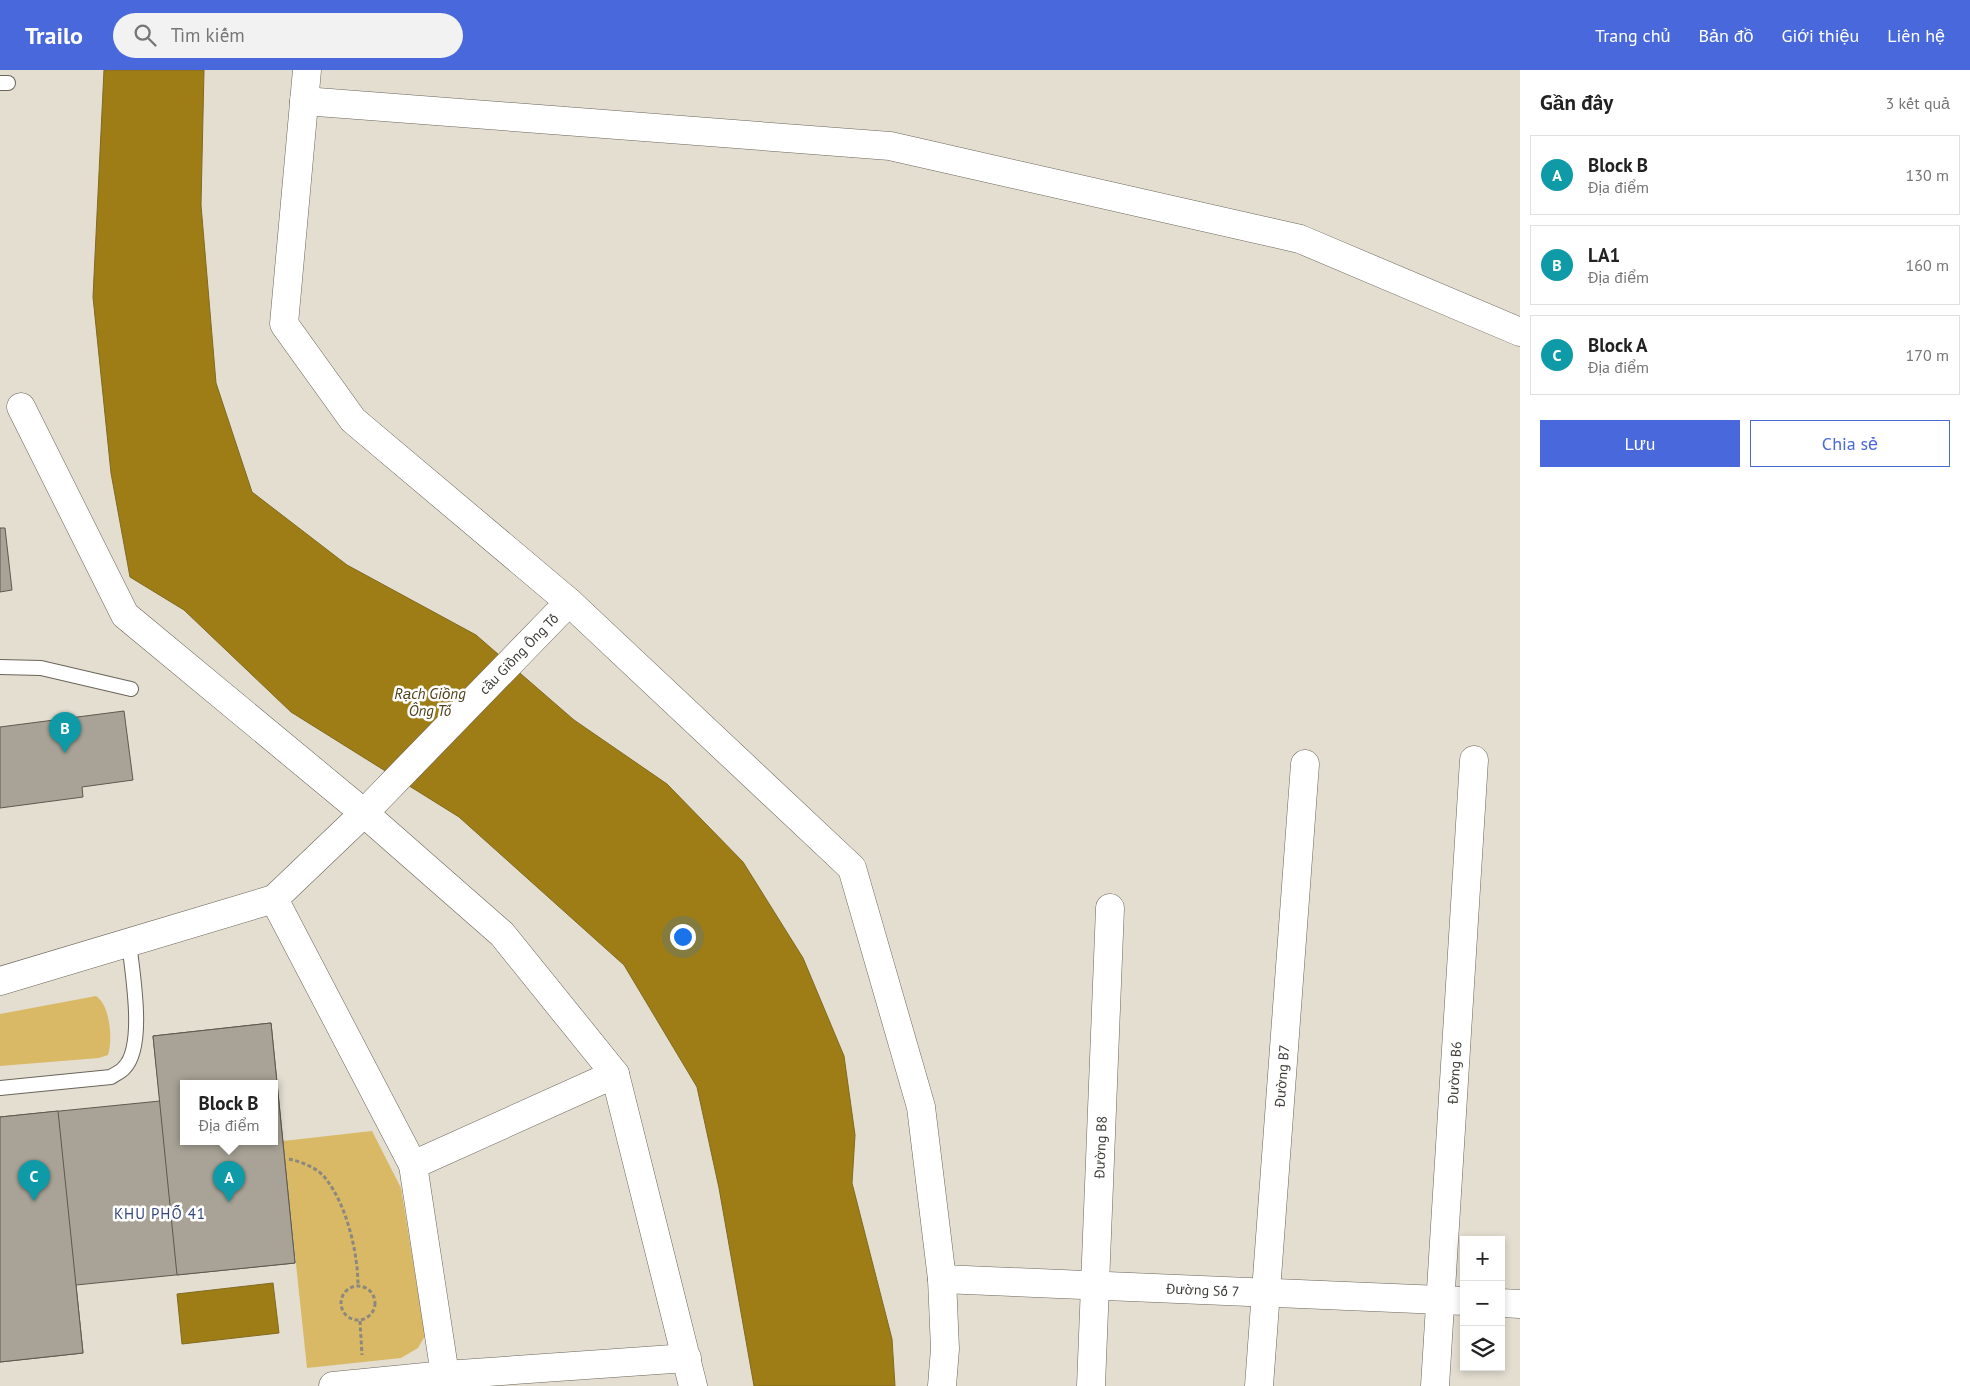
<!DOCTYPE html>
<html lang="vi">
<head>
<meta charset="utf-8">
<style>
	body { margin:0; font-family:"PT Sans",sans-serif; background:#f2f2f2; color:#222 }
	.controls { position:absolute; right:15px; bottom:15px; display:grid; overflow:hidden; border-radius:0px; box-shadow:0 2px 8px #0003 }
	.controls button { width:45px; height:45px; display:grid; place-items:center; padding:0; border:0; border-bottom:1px solid #e0e0e0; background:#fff; color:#222; font:25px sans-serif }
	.you { position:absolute; left:682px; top:866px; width:18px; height:18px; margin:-12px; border:4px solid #fff; border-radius:50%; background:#1a73e8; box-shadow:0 0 0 8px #1a73e833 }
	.badge { display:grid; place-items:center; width:32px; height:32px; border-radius:50%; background:#4968db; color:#fff; font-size:16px; font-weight:700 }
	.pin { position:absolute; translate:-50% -41px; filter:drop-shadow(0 1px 2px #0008) }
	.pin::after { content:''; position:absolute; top:26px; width:18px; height:15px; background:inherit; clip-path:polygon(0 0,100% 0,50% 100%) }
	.popup { position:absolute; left:180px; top:1010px; width:98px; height:65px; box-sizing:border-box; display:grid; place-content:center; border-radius:0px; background:#fff; filter:drop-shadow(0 1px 4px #0005); font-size:16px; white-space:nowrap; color:#767676 }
	.popup b { font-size:19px; color:#222 }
	.popup::after { content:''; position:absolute; left:50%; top:100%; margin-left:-10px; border:10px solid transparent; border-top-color:#fff }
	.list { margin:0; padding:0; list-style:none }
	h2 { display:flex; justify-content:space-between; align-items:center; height:65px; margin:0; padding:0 20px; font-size:21px }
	h2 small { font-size:16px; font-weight:400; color:#767676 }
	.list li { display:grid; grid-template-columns:32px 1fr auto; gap:15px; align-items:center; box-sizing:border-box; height:80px; margin:0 10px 10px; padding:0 10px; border:1px solid #e0e0e0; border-radius:0px }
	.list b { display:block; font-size:19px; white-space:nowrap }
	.list p { margin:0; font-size:16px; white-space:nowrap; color:#767676 }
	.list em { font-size:16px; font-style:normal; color:#767676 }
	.actions { display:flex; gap:10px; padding:15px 20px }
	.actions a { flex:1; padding:11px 0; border:1px solid #4968db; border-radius:0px; text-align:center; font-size:18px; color:#4968db }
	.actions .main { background:#4968db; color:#fff }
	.icon { flex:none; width:28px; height:28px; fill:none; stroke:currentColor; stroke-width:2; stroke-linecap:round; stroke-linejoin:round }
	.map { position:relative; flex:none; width:1520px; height:1316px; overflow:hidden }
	header { display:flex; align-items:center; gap:30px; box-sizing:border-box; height:70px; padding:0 25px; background:#4968db; color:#fff }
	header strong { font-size:24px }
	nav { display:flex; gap:28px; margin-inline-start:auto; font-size:18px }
	.search { width:350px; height:45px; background:#f2f2f2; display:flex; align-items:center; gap:12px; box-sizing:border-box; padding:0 18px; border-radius:28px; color:#767676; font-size:19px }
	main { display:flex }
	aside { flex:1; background:#fff }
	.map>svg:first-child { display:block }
	.green { fill:#d9b966 }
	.water { fill:#9e7d16; stroke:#816a20 }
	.building { fill:#a8a396; stroke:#5e594e; fill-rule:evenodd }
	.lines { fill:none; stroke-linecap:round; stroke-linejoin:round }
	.service-casing { stroke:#6a6559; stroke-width:16 }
	.minor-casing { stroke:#6a6559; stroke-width:29 }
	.path { stroke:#8c887f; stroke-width:3; stroke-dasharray:4 2.5; stroke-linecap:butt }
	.service { stroke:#fff; stroke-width:14 }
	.minor { stroke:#fff; stroke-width:28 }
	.labels { text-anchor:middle; stroke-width:5; stroke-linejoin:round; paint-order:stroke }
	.street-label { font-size:14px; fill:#3e3c37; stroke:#fff }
	.water-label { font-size:15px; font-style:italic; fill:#4e3f18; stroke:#fff }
	.neighbourhood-label { font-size:15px; letter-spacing:1px; fill:#344680; stroke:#fff }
</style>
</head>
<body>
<header>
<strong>Trailo</strong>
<div class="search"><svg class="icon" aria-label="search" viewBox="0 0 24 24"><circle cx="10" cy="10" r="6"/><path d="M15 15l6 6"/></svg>Tìm kiếm</div>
<nav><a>Trang chủ</a><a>Bản đồ</a><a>Giới thiệu</a><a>Liên hệ</a></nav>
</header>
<main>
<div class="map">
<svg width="1520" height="1316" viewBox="0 0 1520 1316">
	<rect width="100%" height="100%" fill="#e3ded0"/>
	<g class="green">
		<path d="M96 926C110 935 113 969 108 985L99 988 0 996V944Z"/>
		<path d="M372 1061 401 1118 425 1266 418 1278 401 1288 307 1298 283 1071Z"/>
	</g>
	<g class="water">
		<path d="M104 0H204L201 135 216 313 252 422 347 495 476 565 574 650 667 714 743 792 803 888 844 986 855 1065 852 1113 892 1269 895 1316H754L719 1118 697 1017 624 895 459 747 291 642 184 540 130 507 111 403 93 227Z"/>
		<path d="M273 1213 279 1263 182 1274 177 1224Z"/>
	</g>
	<g class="building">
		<path d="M0 458H5L12 520 0 522Z"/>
		<path d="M124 641 133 710 82 717 83 727 0 738V657Z"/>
		<path d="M271 953 295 1193 76 1215 83 1283 0 1292V1047L160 1031 153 966ZM184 1013H274V1071H184Z"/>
		<path d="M271 953 295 1193 177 1205 153 966ZM184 1013H274V1071H184Z"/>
		<path d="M58 1041 83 1283 0 1292V1047Z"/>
	</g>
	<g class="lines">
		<g class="service-casing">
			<g id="service">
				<path d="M0 13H8"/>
				<path d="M0 597 41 598 131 619"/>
				<path d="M0 1018 111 1007C115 1004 121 1002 124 998 146 976 132 902 129 872"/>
			</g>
		</g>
		<g class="minor-casing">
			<g id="minor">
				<path d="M307 0 284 254 353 350 569 532 852 798 921 1037 942 1209 945 1279 942 1316"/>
				<path d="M304 31 890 76 1300 169 1520 262"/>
				<path id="s1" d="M21 337 125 545 364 743 569 532"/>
				<path d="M0 911 274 829"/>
				<path d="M413 1095 615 1004"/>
				<path id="s2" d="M942 1209 1464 1231"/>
				<path d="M1501 1233 1520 1234"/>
				<path d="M445 1305 687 1288"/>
				<path d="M333 1316 445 1305 413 1095 274 829 364 743 502 864 615 1004 693 1316"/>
				<path id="s3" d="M1091 1316 1110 838"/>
				<path id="s4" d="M1259 1316 1305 694"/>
				<path id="s5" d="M1435 1316 1474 690"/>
			</g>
		</g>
		<g class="path">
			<path d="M289 1089C302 1092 318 1098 326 1109 347 1136 358 1183 358 1216"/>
			<circle cx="358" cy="1233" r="17"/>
			<path d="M360 1251 362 1285"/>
		</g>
		<use href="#service" class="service"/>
		<use href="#minor" class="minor"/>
	</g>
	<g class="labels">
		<g class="street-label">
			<text dy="5" stroke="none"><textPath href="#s1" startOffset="765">cầu Giồng Ông Tố</textPath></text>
			<text dy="5" stroke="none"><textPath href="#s5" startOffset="314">Đường B6</textPath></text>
			<text dy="5" stroke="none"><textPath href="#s4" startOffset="311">Đường B7</textPath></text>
			<text dy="5" stroke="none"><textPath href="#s3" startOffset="239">Đường B8</textPath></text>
			<text dy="5" stroke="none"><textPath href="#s2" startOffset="261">Đường Số 7</textPath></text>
		</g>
		<g class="water-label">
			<text x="430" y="629">Rạch Giồng<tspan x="430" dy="17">Ông Tố</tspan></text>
		</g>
		<g class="neighbourhood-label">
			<text x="160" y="1149">KHU PHỐ 41</text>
		</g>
	</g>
</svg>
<div class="controls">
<button>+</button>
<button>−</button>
<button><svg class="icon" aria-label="layers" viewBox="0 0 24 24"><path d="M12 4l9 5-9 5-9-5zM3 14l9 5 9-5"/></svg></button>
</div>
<div class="you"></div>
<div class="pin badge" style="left:229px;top:1132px;background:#0f9aa8">A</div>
<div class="popup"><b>Block B</b>Địa điểm</div>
<div class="pin badge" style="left:65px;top:683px;background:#0f9aa8">B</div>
<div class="pin badge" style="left:34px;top:1131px;background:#0f9aa8">C</div>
</div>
<aside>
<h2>Gần đây<small>3 kết quả</small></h2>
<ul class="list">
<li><span class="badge" style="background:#0f9aa8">A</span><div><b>Block B</b><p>Địa điểm</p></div><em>130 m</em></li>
<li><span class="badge" style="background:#0f9aa8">B</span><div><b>LA1</b><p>Địa điểm</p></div><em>160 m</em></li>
<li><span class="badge" style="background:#0f9aa8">C</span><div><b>Block A</b><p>Địa điểm</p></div><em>170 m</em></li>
</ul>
<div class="actions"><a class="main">Lưu</a><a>Chia sẻ</a></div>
</aside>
</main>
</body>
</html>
